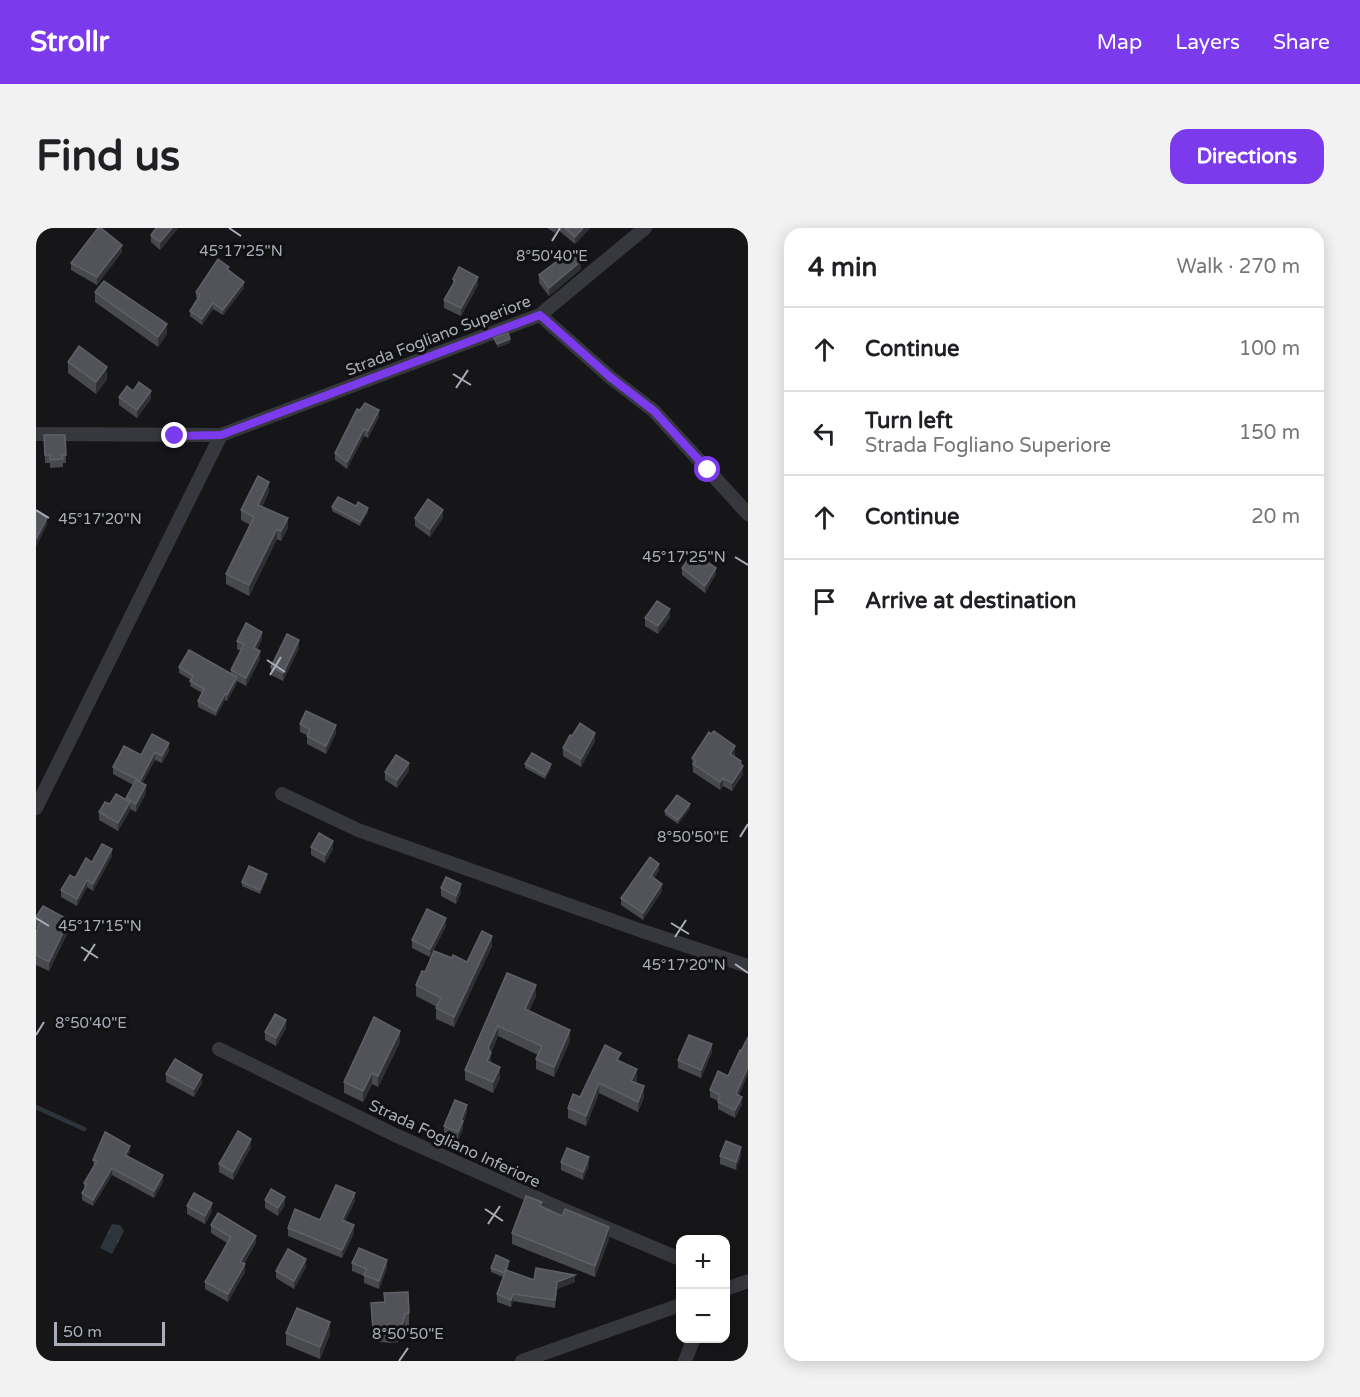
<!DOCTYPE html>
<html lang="en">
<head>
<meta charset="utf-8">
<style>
	body { margin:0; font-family:"Varela Round",sans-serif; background:#f2f2f2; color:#202124 }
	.controls { position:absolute; right:18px; bottom:18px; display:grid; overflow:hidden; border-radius:12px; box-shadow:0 3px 15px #0003 }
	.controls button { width:54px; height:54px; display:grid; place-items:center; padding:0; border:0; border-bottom:2px solid #e0e0e0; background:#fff; color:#202124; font:30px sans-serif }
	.scale { position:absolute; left:18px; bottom:15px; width:111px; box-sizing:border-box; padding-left:6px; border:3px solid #a8adb8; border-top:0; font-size:16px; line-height:21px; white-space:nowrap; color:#a8adb8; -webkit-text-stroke:4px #111113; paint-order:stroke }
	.stop { position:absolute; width:18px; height:18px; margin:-14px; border:4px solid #7c3aed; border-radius:50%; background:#fff }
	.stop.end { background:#7c3aed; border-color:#fff; box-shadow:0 2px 6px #0008 }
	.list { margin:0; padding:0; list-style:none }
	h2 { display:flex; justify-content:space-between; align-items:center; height:78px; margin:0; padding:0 24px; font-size:26px }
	h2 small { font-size:20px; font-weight:400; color:#757577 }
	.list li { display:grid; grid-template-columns:39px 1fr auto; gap:18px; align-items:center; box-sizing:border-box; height:84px; padding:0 24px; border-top:2px solid #e0e0e0 }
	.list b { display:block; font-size:22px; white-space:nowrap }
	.list p { margin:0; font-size:20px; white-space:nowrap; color:#757577 }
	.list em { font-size:20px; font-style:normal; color:#757577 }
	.icon { flex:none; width:33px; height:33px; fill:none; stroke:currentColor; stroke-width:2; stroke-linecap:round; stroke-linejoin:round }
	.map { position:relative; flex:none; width:712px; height:1133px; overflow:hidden; border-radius:18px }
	header { display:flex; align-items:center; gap:36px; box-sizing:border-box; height:84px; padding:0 30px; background:#7c3aed; color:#fff }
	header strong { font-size:28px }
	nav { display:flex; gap:33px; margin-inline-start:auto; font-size:21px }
	.intro { display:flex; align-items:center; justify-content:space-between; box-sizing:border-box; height:144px; padding:0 36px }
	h1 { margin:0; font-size:42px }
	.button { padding:15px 27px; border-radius:18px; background:#7c3aed; color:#fff; font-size:21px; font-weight:700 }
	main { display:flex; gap:36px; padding:0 36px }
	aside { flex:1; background:#fff; border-radius:18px; box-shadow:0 3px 15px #0003 }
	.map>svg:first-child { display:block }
	.water { fill:url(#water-ripples) }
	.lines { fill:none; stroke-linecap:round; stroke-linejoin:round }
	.stream { stroke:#2c353c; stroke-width:4.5 }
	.minor { stroke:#37383d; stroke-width:14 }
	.wall { fill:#47494d }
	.shaded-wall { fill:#2f3033 }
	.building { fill:#525359; stroke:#5f6168; stroke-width:1.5 }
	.route { stroke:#7c3aed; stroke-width:8 }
	.ticks { fill:none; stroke:#a8adb8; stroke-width:2 }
	.labels { text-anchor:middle; stroke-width:6; stroke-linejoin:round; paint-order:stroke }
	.street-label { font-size:16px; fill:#a8adb8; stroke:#111113 }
	.ticks-label { font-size:15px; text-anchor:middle; fill:#a8adb8; stroke:#111113; stroke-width:6; stroke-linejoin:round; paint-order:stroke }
</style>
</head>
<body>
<header>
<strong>Strollr</strong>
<nav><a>Map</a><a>Layers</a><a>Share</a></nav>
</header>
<div class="intro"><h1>Find us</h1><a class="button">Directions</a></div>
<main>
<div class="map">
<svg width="712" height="1133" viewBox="0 0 712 1133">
	<defs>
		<pattern id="water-ripples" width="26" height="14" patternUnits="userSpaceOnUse" patternTransform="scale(1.5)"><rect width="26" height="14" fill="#2c353c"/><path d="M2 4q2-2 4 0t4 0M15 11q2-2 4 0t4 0" fill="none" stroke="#485056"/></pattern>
	</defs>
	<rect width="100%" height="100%" fill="#161618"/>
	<path class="water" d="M76 996 84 997 88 1003 76 1026 64 1020Z"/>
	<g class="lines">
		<path class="stream" d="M0 879 48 901"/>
		<g class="minor">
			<path d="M504 87 574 149 618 183 712 286"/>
			<path d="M0 206 185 207 0 580"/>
			<path d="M185 207 504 87 609 0"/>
			<path d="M246 566 322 602 606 703 712 738"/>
			<path d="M183 821 359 907 523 980 644 1031"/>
			<path d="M690 1061 712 1053"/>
			<path d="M486 1133 644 1077"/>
			<path d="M649 1133 658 1110"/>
		</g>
	</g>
	<g class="wall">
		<path d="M142 0 124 22 115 14V7Z"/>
		<path d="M511 0H554L539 16 521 1 519 5Z"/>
		<path d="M86 24 61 57 35 42V35Z"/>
		<path d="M545 41 513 68 503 55V47Z"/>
		<path d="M193 43 208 60 187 87 177 81 166 97 154 88V83L162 71 160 69V64Z"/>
		<path d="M417 51 442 57 425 88 408 80V72L417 57Z"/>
		<path d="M59 64 131 106 122 119 59 74Z"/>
		<path d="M32 134 71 151 60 166 32 145Z"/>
		<path d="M97 163 115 171 101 190 83 177V169Z"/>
		<path d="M321 181 343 189 332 210 328 208 311 241 299 232V225Z"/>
		<path d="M8 207H29L30 235H27V239L14 240V235H9Z"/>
		<path d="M233 264 226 279 252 300 245 313 241 311 213 368 190 356V346L214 297 205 292V282Z"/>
		<path d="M320 278 332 284 324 298 296 283V279Z"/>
		<path d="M379 290H407L394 309 379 298Z"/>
		<path d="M646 340 680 346 669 365 646 347Z"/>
		<path d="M634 389 622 406 609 398V390Z"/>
		<path d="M226 411 221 421 224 431 210 458 201 453V455L191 473 189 472 180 488 162 479V473L166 465 154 458 155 452 143 445V439L195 446V442L205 423 201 421V413Z"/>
		<path d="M263 420 247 453 235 447V439Z"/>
		<path d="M264 496 300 505 290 526 271 516V507L264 504Z"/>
		<path d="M536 508 559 513 545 539 527 528V520Z"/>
		<path d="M133 523 126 535 119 532 106 555 110 565 100 584 94 581V582L82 603 63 592V584L74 576 90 572 97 557 77 546V539L105 527Z"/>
		<path d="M699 526 698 529 705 536 707 546 696 563 687 558 684 562 657 544 656 530Z"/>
		<path d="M489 536 515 540 509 551 489 540Z"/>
		<path d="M373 543 361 560 349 552V544Z"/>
		<path d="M654 580 642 596 629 587V583Z"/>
		<path d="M275 619 297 621 289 635 275 627Z"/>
		<path d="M76 628 57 663 51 659 41 678 25 669V662L56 634Z"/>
		<path d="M623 643 618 650 626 663 607 692 585 677V670Z"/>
		<path d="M231 650 224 666 206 658V654Z"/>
		<path d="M405 660 425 664 420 676 405 668Z"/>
		<path d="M0 689 33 702 13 743 0 737V704L2 701 0 700Z"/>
		<path d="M410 698 394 729 376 720V712Z"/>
		<path d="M456 718 418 799 400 791V780L401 779 380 768V757L389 744 416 730 431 734Z"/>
		<path d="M471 745 500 768 493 783 534 813 518 849 500 841V831L502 827 462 808 455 825V835L464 850 457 865 429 852V842Z"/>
		<path d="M250 800 240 818 229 812V804Z"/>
		<path d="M712 809V846L703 867 706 876 699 890 682 881V873L674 869V862L692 848Z"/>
		<path d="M364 814 342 859 336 856 327 874 308 865V854Z"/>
		<path d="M676 824 665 850 642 840V832Z"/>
		<path d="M585 834 601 852 600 855 608 869 602 884 563 865 550 898 532 890V880Z"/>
		<path d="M130 846 166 855 158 869 130 854Z"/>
		<path d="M431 885 427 895V901L422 912 408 906V898Z"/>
		<path d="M215 919 197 952 183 944V936Z"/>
		<path d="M94 924 91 928 127 954 118 970 76 947 57 978 46 972V965L48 961V955L58 938 57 932Z"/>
		<path d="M705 927 700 942 684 936V928Z"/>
		<path d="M525 934 553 937 547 952 525 942Z"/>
		<path d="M229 972 249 977 242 988 229 980Z"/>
		<path d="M319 973 309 993 318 1005 306 1030 252 1008V1000L284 992Z"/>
		<path d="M151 978 176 983 169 996 151 986Z"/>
		<path d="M506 979 573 1011 559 1049 476 1016V1005Z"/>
		<path d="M175 997 220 1015 208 1036 209 1044 192 1074 169 1061V1054L191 1015 175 1005Z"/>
		<path d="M316 1035 351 1040 343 1061 328 1055V1048L316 1043Z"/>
		<path d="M473 1037 471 1042 498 1052 539 1054 521 1061 519 1080 477 1073 475 1079 461 1074V1066L467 1049 455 1044V1040Z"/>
		<path d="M270 1039 258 1061 240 1050V1043Z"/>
		<path d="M335 1075 373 1085V1097L369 1098 367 1107 362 1114 354 1115 337 1113Z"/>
		<path d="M250 1105 294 1106 284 1131 250 1117Z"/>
	</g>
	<g class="shaded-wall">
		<path d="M136 0H142L124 22V14Z"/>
		<path d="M547 0H554L539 16V9Z"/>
		<path d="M86 17V24L61 57V49Z"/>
		<path d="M545 33V41L513 68V60Z"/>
		<path d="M442 49V57L425 88V80Z"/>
		<path d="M208 54V60L187 87V82Z"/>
		<path d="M177 75V81L166 97V91Z"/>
		<path d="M131 96V106L122 119V109Z"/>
		<path d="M474 111V115L461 120V116Z"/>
		<path d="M71 139V151L60 166V154Z"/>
		<path d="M115 163V171L101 190V182Z"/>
		<path d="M343 182V189L332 210V203Z"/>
		<path d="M328 201V208L311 241V234Z"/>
		<path d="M233 254V264L222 287V277Z"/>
		<path d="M332 280V284L324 298V294Z"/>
		<path d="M407 282V290L394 309V301Z"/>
		<path d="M11 290V297L0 319V311Z"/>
		<path d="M252 290V300L245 313V303Z"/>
		<path d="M241 301V311L213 368V357Z"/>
		<path d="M680 340V346L669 365V358Z"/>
		<path d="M634 381V389L622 406V398Z"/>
		<path d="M226 404V411L218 428V420Z"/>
		<path d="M263 412V420L247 453V445Z"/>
		<path d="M224 423V431L210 458V450Z"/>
		<path d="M201 449V455L191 473V467Z"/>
		<path d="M189 466V472L180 488V483Z"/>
		<path d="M300 497V505L290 526V518Z"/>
		<path d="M559 505V513L545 539V531Z"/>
		<path d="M133 515V523L126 535V528Z"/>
		<path d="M699 518V526L694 534V526Z"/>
		<path d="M119 524V532L104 560V553Z"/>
		<path d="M373 535V543L361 560V552Z"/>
		<path d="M515 536V540L509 551V547Z"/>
		<path d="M707 538V546L696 563V555Z"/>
		<path d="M687 550V558L684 562V554Z"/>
		<path d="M110 557V565L100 584V576Z"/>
		<path d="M94 574V582L82 603V595Z"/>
		<path d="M654 576V580L642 596V592Z"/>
		<path d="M297 613V621L289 635V627Z"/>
		<path d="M76 621V628L57 663V656Z"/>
		<path d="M623 636V643L615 655V648Z"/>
		<path d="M231 646V650L224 666V662Z"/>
		<path d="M51 652V659L41 678V671Z"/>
		<path d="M425 656V664L420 676V668Z"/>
		<path d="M626 656V663L607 692V685Z"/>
		<path d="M410 690V698L394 729V721Z"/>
		<path d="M33 692V702L13 743V734Z"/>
		<path d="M456 708V718L418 799V789Z"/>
		<path d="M500 757V768L489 791V781Z"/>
		<path d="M250 792V800L240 818V810Z"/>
		<path d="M462 798V808L455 825V835L451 833 452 820Z"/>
		<path d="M534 802V813L518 849V839Z"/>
		<path d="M364 803V814L342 859V848Z"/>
		<path d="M676 816V824L665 850V842Z"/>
		<path d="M464 839V850L457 865V854Z"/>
		<path d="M712 839V846L700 873V866Z"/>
		<path d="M601 841V852L595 863V853Z"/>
		<path d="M336 845V856L327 874V863Z"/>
		<path d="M166 847V855L158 869V861Z"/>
		<path d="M563 855V865L550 898V888Z"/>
		<path d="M608 858V869L602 884V874Z"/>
		<path d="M706 869V876L699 890V882Z"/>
		<path d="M431 877V885L427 895V901L422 912V904L425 892Z"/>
		<path d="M215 911V919L197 952V944Z"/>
		<path d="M94 918V924L89 933V927Z"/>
		<path d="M705 919V927L700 942V934Z"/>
		<path d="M553 929V937L547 952V944Z"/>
		<path d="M76 940V947L57 978V972Z"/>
		<path d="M127 947V954L118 970V963Z"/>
		<path d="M319 965V973L306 1000V992Z"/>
		<path d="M249 969V977L242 988V980Z"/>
		<path d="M176 975V983L169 996V988Z"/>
		<path d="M318 997V1005L306 1030V1022Z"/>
		<path d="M573 999V1011L559 1049V1038Z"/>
		<path d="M220 1008V1015L204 1041V1034Z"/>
		<path d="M270 1031V1039L258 1061V1053Z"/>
		<path d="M351 1032V1040L343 1061V1053Z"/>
		<path d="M209 1036V1044L192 1074V1066Z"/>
		<path d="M539 1047V1054L521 1061 519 1080V1072L521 1054Z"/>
		<path d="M477 1066V1073L475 1079V1072Z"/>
		<path d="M369 1086V1098L367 1107 362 1114V1102Z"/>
		<path d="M294 1094V1106L284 1131V1119Z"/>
	</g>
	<g class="building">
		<path d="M62 0H65L86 17 61 49 35 35Z"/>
		<path d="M120 0H136L124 14 115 7Z"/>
		<path d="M529 0H547L539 9Z"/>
		<path d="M537 21 545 33 513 60 503 47Z"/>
		<path d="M182 31 193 39 191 41 208 54 187 82 177 75 166 91 154 83 164 67 160 64Z"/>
		<path d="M423 39 442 49 425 80 408 72 419 53 417 51Z"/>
		<path d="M68 53 131 96 122 109 59 64Z"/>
		<path d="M472 105 474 111 461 116 458 110Z"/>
		<path d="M43 118 71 139 60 154 32 134Z"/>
		<path d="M103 154 115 163 101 182 83 169 91 158 97 163Z"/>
		<path d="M329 175 343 182 332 203 328 201 311 234 299 225 321 181 324 182Z"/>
		<path d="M8 207H29L30 227H26L27 231 14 232V227H9Z"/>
		<path d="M222 248 233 254 222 277 252 290 245 303 241 301 213 357 190 346 218 289 205 282Z"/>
		<path d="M302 269 320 278 322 274 332 280 324 294 296 279Z"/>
		<path d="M392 271 407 282 394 301 379 290Z"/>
		<path d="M0 283 11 290 0 311Z"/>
		<path d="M657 324 680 340 669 358 646 340Z"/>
		<path d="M621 373 634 381 622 398 609 390Z"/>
		<path d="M210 395 226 404 218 420 224 423 210 450 195 442 208 416 201 413Z"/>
		<path d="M251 406 263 412 247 445 235 439Z"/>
		<path d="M153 422 201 449 191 467 189 466 180 483 162 473 168 461 154 453 157 448 143 439Z"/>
		<path d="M270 483 300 497 290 518 271 508 274 501 264 496Z"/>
		<path d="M544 495 559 505 545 531 527 520 534 507 536 508Z"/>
		<path d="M678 503 699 518 694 526 705 533 704 535 707 538 696 555 687 550 684 554 657 536 660 533 656 530 673 504 675 506Z"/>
		<path d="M116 506 133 515 126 528 119 524 104 553 77 539 88 518 105 527Z"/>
		<path d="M496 525 515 536 509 547 489 536Z"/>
		<path d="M360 527 373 535 361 552 349 544Z"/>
		<path d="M100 552 110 557 100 576 90 570Z"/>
		<path d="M80 566 94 574 82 595 63 584 69 574 74 576Z"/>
		<path d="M641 567 654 576 642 592 629 583Z"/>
		<path d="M283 605 297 613 289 627 275 619Z"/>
		<path d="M66 616 76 621 57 656 51 652 41 671 25 662 34 647 39 650 50 630 56 634Z"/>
		<path d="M614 629 623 636 615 648 626 656 607 685 585 670Z"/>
		<path d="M213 638 231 646 224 662 206 654Z"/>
		<path d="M410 649 425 656 420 668 405 660Z"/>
		<path d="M7 678 33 692 13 734 0 727V704L5 693 0 691V689Z"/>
		<path d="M391 681 410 690 394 721 376 712Z"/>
		<path d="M446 703 456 708 418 789 400 780 405 770 380 757 386 743 389 744 398 723 416 730 417 727 431 734Z"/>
		<path d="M471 745 500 757 489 781 534 802 518 839 500 831 506 818 462 798 452 820 455 825 451 833 464 839 457 854 429 842Z"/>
		<path d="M239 786 250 792 240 810 229 804Z"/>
		<path d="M338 789 364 803 342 848 336 845 327 863 308 854Z"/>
		<path d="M653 807 676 816 665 842 642 832Z"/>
		<path d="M712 809V839L700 866 706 869 699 882 682 874 684 867 674 862 682 843 692 848 704 822 705 823Z"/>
		<path d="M569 817 585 825 581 832 601 841 595 853 608 858 602 874 563 855 550 888 532 880 537 866 544 869Z"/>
		<path d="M139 831 166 847 158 861 130 846Z"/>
		<path d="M419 872 431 877 425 892 427 893 422 904 408 898Z"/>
		<path d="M202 903 215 911 197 944 183 936Z"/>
		<path d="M69 904 94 918 89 927 127 947 118 963 76 940 57 972 46 965 51 957 48 955 61 933 57 932Z"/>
		<path d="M690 913 705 919 700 934 684 928Z"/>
		<path d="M531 920 553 929 547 944 525 934Z"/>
		<path d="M300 957 319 965 306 992 318 997 306 1022 252 1000 259 981 284 992Z"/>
		<path d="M235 961 249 969 242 980 229 972Z"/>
		<path d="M158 965 176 975 169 988 151 978Z"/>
		<path d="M490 968 506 974 504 978 526 988 529 981 573 999 559 1038 476 1005Z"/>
		<path d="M182 985 220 1008 204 1034 209 1036 192 1066 169 1054 195 1009 175 997Z"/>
		<path d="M323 1020 351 1032 343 1053 328 1047 331 1041 316 1035Z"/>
		<path d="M252 1021 270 1031 258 1053 240 1043Z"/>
		<path d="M460 1027 473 1033 468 1045 455 1040Z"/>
		<path d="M500 1040 539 1047 521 1054 519 1072 477 1066 475 1072 461 1066 470 1042 498 1052Z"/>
		<path d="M372 1064 373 1085 369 1086 367 1095 362 1102 354 1103 337 1101 335 1075 349 1074 348 1065Z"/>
		<path d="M261 1080 294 1094 284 1119 250 1105Z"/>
	</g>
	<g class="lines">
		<path class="route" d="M139 208 185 207 504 87 574 149 618 183 672 242"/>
	</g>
	<path class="ticks" d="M193 0 205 8M516 13 524 0M417 146 435 157M420 160 432 142M0 282 13 290M699 329 712 337M231 432 249 444M234 447 245 429M704 609 712 596M0 690 13 698M635 695 653 706M639 709 650 692M45 719 62 730M48 733 59 716M699 736 712 745M0 807 8 794M449 981 467 993M452 996 464 978M363 1133 372 1120"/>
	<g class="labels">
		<g class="street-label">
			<text transform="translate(402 107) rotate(-21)" y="6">Strada Fogliano Superiore</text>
			<text transform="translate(419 915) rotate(25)" y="6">Strada Fogliano Inferiore</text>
		</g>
	</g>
	<g class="ticks-label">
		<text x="205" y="28">45°17'25"N</text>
		<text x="516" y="33">8°50'40"E</text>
		<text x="64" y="296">45°17'20"N</text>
		<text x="648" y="334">45°17'25"N</text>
		<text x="657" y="614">8°50'50"E</text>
		<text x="64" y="703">45°17'15"N</text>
		<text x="648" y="742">45°17'20"N</text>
		<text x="55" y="800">8°50'40"E</text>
		<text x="372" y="1111">8°50'50"E</text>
	</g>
</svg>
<div class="controls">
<button>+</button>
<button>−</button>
</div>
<div class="scale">50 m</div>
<div class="stop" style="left:672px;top:242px"></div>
<div class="stop end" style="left:139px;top:208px"></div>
</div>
<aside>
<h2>4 min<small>Walk · 270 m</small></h2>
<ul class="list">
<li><svg class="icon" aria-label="ahead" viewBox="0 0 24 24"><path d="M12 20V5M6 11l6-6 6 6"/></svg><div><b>Continue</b></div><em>100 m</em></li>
<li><svg class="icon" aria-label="left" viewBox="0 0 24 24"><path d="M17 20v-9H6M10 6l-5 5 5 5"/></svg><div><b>Turn left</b><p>Strada Fogliano Superiore</p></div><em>150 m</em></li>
<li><svg class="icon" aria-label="ahead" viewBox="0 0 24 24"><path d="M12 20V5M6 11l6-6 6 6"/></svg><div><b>Continue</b></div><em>20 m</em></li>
<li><svg class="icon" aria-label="arrive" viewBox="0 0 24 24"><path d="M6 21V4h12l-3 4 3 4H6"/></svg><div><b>Arrive at destination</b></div></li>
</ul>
</aside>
</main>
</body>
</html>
